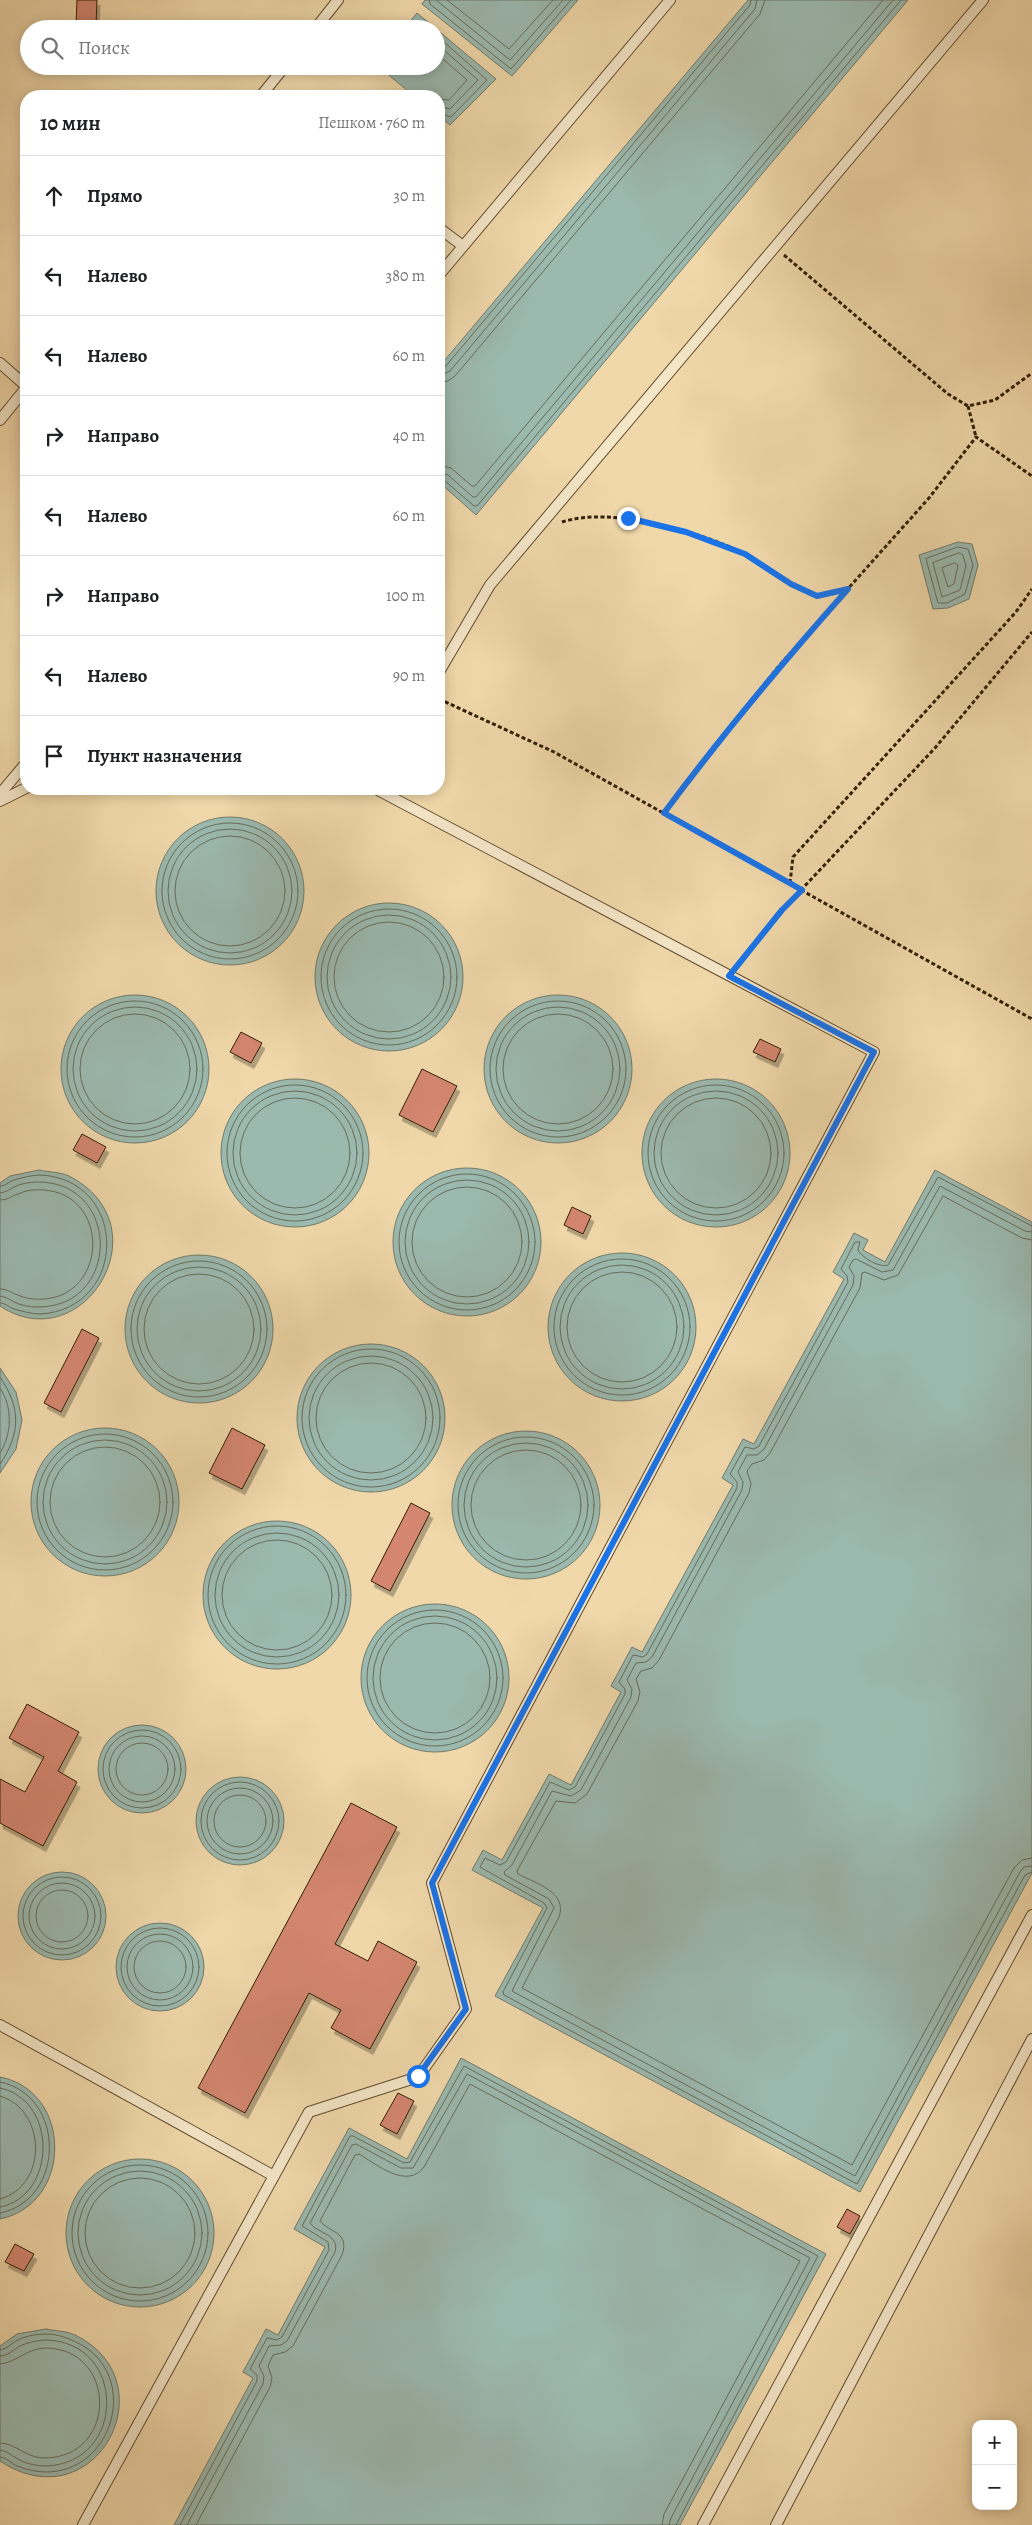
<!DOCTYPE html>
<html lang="ru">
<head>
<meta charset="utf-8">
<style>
	body { margin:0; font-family:Alegreya,serif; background:#f2f2f2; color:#202124 }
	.controls { position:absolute; right:15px; bottom:15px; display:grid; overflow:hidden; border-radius:10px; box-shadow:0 2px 12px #0003 }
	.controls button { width:45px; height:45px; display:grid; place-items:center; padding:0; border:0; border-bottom:1px solid #e0e0e0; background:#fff; color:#202124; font:25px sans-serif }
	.stop { position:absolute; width:15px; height:15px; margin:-11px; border:4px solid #1a73e8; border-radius:50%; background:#fff }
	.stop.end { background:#1a73e8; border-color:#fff; box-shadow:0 1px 5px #0008 }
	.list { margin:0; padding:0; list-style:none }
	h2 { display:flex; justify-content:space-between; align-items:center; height:65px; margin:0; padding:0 20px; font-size:21px }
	h2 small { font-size:16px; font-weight:400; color:#757577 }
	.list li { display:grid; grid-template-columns:32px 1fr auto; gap:15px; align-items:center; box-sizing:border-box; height:80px; padding:0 20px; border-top:1px solid #e0e0e0 }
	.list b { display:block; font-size:19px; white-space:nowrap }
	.list em { font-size:16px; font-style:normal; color:#757577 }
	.icon { flex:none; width:28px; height:28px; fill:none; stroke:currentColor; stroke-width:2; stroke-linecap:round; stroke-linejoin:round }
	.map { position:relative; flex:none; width:1032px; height:2525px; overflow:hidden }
	.search { position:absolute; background:#fff; box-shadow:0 2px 12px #0003; left:20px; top:20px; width:425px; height:55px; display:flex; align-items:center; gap:12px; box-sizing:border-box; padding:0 18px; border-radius:28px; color:#757577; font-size:19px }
	.panel { position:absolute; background:#fff; box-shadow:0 2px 12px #0003; left:20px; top:90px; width:425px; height:705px; border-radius:20px }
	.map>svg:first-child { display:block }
	.water { fill:#9bb9af; stroke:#707b6b }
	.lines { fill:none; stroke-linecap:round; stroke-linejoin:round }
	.shore { stroke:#666c5a; stroke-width:1 }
	.building { fill:#d48670; stroke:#301f05; filter:url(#shadow) }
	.lane-casing { stroke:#604d2e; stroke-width:12 }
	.path { stroke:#301f05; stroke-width:3; stroke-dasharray:4 2.5; stroke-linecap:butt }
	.lane { stroke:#f5e6c8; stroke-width:10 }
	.route { stroke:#1a73e8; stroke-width:6 }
</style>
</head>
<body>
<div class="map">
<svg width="1032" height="2525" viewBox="0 0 1032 2525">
	<defs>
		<filter id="shadow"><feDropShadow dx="3" dy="5.5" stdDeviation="0" flood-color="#0004"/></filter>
	</defs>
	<rect width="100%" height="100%" fill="#f0d8aa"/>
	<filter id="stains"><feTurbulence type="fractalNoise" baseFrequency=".004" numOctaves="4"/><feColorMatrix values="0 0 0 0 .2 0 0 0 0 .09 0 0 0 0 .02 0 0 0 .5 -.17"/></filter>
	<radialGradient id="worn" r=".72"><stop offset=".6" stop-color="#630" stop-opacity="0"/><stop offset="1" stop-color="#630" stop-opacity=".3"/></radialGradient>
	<g class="water">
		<path d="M425 0H578L512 76 422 4Z"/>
		<path d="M748 0H908L476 515 439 482V367Z"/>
		<path d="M417 13 496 79 450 125 439 116V96H414L378 66H436V29H404Z"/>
		<path d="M958 542 972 544 978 565 969 599 948 608 933 609 919 555Z"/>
		<circle cx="230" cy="891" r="74"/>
		<circle cx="389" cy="977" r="74"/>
		<circle cx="558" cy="1069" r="74"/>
		<circle cx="135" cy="1069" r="74"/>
		<circle cx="716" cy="1153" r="74"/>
		<circle cx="295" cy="1153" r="74"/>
		<circle cx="467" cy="1242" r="74"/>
		<path d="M39 1170C48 1172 60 1172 69 1176 166 1226 83 1361 0 1306V1183L10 1176Z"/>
		<path d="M935 1170 1032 1222V1873L860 2192 495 1996 543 1908 472 1870 483 1850 502 1860 549 1774 571 1785 621 1692 611 1686 632 1647 642 1652 733 1485 722 1478 743 1439 754 1444 844 1279 833 1272 854 1233 868 1240 863 1250 885 1262Z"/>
		<circle cx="622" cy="1327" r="74"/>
		<circle cx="199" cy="1329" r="74"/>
		<circle cx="371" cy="1418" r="74"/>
		<path d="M0 1368 16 1392 22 1420 16 1449 0 1473Z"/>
		<circle cx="105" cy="1502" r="74"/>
		<circle cx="526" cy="1505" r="74"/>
		<circle cx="277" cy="1595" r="74"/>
		<circle cx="435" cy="1678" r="74"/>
		<circle cx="142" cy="1769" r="44"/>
		<circle cx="240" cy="1821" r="44"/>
		<circle cx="62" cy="1916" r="44"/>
		<circle cx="160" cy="1967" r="44"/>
		<path d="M461 2058 826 2254 680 2525H174L253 2378 243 2372 266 2329 278 2335 325 2247 294 2229 349 2128 407 2159Z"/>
		<path d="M0 2077C73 2091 73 2204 0 2219Z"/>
		<circle cx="140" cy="2233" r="74"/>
		<path d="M46 2329C55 2331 67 2331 75 2335 171 2382 95 2524 0 2461V2346L17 2334Z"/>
	</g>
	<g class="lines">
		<g class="shore">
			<path d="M429 0 430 4 511 69 571 0"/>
			<path d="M436 0 510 60 563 0"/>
			<path d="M447 0 509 49 553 0"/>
			<path d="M436 35 487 80 451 117 439 113"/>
			<path d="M436 43 478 80 450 109 439 106"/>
			<path d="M436 53 467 80 449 100 439 99"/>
			<path d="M439 369 445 367 750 5 751 0"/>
			<path d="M439 376 450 371 755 9 757 0"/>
			<path d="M439 383 448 381 455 376 760 14 765 0"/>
			<path d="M439 465 451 468 472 486H475L883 0"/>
			<path d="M439 472 448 475 473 497H476L893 0"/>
			<path d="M439 479 444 480 474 506H477L901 0"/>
			<path d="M958 547 968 549 973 565 965 594 947 603H938L926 559Z"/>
			<path d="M959 553 963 555 966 566 960 590 942 597 933 563Z"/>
			<path d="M955 563 958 565 954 584 948 587 942 568Z"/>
			<circle cx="230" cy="891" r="68"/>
			<circle cx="230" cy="891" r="62"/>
			<circle cx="230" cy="891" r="55"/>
			<circle cx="389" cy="977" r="68"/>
			<circle cx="389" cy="977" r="62"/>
			<circle cx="389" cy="977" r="55"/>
			<circle cx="558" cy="1069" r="68"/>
			<circle cx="135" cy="1069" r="68"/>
			<circle cx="558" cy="1069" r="62"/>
			<circle cx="135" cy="1069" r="62"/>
			<circle cx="558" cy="1069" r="55"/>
			<circle cx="135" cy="1069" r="55"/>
			<circle cx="716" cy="1153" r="68"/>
			<circle cx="295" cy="1153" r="68"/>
			<circle cx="716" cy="1153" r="62"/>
			<circle cx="295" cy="1153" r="62"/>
			<circle cx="716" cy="1153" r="55"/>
			<circle cx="295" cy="1153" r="55"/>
			<circle cx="467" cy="1242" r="68"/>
			<circle cx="467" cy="1242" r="62"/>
			<path d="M0 1186C6 1186 8 1182 14 1180 21 1178 32 1175 40 1175 129 1179 129 1309 40 1314 32 1314 21 1311 14 1309 8 1307 6 1303 0 1303"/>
			<circle cx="467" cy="1242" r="55"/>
			<path d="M0 1193C6 1192 9 1190 14 1187 28 1180 48 1181 62 1186 113 1205 113 1284 62 1303 48 1308 28 1309 14 1302 9 1299 6 1297 0 1296"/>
			<path d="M0 1200C8 1200 11 1196 18 1194 30 1188 47 1189 59 1193 104 1209 104 1279 59 1296 47 1300 30 1301 18 1295 11 1293 8 1289 0 1289"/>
			<path d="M1032 1226 938 1177 888 1265C880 1268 862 1258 858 1250L860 1242H855L841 1269 847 1276 848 1282 759 1446 754 1449 745 1447 730 1474 737 1482V1488L647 1654 643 1657 633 1655 619 1682 625 1689V1694L575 1787 569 1790 550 1782 506 1862 500 1865 485 1858 480 1867 544 1903 547 1908 503 1992 504 1995 857 2184 1025 1875 1032 1872"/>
			<path d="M1032 1232 1025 1231 940 1186 893 1270 882 1272 856 1259 853 1260 849 1267 854 1276 853 1285 764 1449 757 1455H747L738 1472 743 1482 742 1490 652 1657 646 1662 636 1663 627 1680 632 1689 631 1697 581 1790 571 1796 552 1791 512 1865 504 1872 505 1875 549 1899 554 1908 512 1991 855 2176 1020 1872 1024 1867 1032 1866"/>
			<path d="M1032 1240 1022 1238 943 1196 898 1275 884 1280 865 1272 862 1273 860 1288 770 1453 764 1460 752 1464 747 1471 751 1484 749 1493 659 1660 652 1668 641 1671 636 1679 640 1692 638 1701 587 1794 575 1803 556 1801 517 1871 518 1874C535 1883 568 1892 559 1917L522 1988 852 2165 1014 1868 1022 1860 1032 1858"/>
			<circle cx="622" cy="1327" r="68"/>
			<circle cx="199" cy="1329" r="68"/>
			<circle cx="622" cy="1327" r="62"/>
			<circle cx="199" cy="1329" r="62"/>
			<circle cx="622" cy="1327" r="55"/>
			<circle cx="199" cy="1329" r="55"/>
			<circle cx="371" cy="1418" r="69"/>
			<circle cx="371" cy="1418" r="62"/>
			<circle cx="371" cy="1418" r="55"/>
			<path d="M0 1377C21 1408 21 1433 0 1464"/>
			<path d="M0 1388C13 1407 12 1434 0 1453"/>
			<circle cx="105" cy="1502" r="68"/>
			<circle cx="526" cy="1505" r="68"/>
			<circle cx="105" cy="1502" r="62"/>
			<circle cx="526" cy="1505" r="62"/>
			<circle cx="105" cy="1502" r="55"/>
			<circle cx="526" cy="1505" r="55"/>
			<circle cx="277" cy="1595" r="69"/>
			<circle cx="277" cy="1595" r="62"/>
			<circle cx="277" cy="1595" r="55"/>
			<circle cx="435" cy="1678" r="68"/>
			<circle cx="435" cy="1678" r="62"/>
			<circle cx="435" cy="1678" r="55"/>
			<circle cx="142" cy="1769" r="39"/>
			<circle cx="142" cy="1769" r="33"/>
			<circle cx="142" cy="1769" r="26"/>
			<circle cx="240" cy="1821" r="39"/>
			<circle cx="240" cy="1821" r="33"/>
			<circle cx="240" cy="1821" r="26"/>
			<circle cx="62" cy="1916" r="39"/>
			<circle cx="62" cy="1916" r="33"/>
			<circle cx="62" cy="1916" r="26"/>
			<circle cx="160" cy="1967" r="39"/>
			<circle cx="160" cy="1967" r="33"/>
			<circle cx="160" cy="1967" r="26"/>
			<path d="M0 2082C66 2095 66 2200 0 2213"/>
			<path d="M0 2088C58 2100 57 2196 0 2207"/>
			<path d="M0 2096C47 2110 48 2186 0 2199"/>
			<circle cx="140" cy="2233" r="68"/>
			<circle cx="140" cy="2233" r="62"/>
			<circle cx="140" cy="2233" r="55"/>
			<path d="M0 2350C8 2349 12 2342 20 2339 26 2336 38 2334 46 2334 60 2334 73 2340 85 2347 139 2383 111 2472 46 2472 39 2472 27 2470 20 2467 12 2465 8 2458 0 2457"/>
			<path d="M0 2356C8 2356 13 2350 20 2346 26 2343 39 2340 46 2340 127 2342 127 2463 46 2466 39 2466 26 2464 20 2460 13 2457 8 2451 0 2450"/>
			<path d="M0 2364C16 2363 27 2348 46 2348 117 2349 118 2456 46 2458 27 2459 16 2443 0 2443"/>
			<path d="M180 2525 257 2381V2375L250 2369 267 2338 277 2340 282 2337 329 2250 328 2242 302 2226 350 2136H353L404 2163 410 2162 464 2066 818 2256 676 2525"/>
			<path d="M187 2525 263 2384 264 2376 259 2366 269 2346 281 2345 287 2341 335 2252C340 2234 318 2234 310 2223L352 2145 356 2144 401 2168H413L467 2074 810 2258 671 2518 669 2525"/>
			<path d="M196 2525 270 2387 272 2378 268 2366 273 2355 285 2352 293 2346 342 2255C350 2232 330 2233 320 2221L355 2155 359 2154C376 2164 407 2190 424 2167L470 2084 800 2261 664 2514 662 2525"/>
		</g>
	</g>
	<g class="building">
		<path d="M77 0H97L96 25 76 24Z"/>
		<path d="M241 1032 262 1043 251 1063 230 1052Z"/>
		<path d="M760 1039 781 1049 775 1062 753 1052Z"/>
		<path d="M422 1069 457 1086 433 1132 399 1115Z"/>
		<path d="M82 1134 106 1147 97 1163 73 1150Z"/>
		<path d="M572 1207 591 1216 583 1234 564 1225Z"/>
		<path d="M82 1329 99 1338 61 1412 44 1403Z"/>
		<path d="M232 1428 265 1445 242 1489 209 1473Z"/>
		<path d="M411 1503 430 1513 390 1591 371 1581Z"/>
		<path d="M27 1704 79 1732 58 1771 77 1782 43 1846 0 1823V1779L25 1792 44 1757 9 1738Z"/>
		<path d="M351 1803 397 1827 335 1944 368 1961 378 1941 417 1962 370 2049 331 2028 341 2010 309 1993 245 2113 198 2088Z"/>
		<path d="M398 2093 414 2101 397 2134 380 2125Z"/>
		<path d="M847 2209 860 2216 850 2234 837 2227Z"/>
		<path d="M15 2244 34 2254 24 2271 5 2262Z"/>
	</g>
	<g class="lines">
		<g class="lane-casing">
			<g id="lane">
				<path d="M315 29 338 0"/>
				<path d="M261 96 285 66"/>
				<path d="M439 228 463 246"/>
				<path d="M439 275 670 0"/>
				<path d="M0 363 26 386"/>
				<path d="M0 420 26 388"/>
				<path d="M439 672 490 585 983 0"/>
				<path d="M0 794 26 763"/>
				<path d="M0 801 26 788"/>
				<path d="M0 2025 274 2176"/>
				<path d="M83 2525 309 2112 418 2077 466 2009 432 1883 874 1052 376 789"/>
				<path d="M703 2525 1032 1915"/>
				<path d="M776 2525 1032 2039"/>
			</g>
		</g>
		<g class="path">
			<path d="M784 255 948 394 968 406 995 400 1032 373"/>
			<path d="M968 406 976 437"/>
			<path d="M562 522C611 506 699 531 745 554 762 563 801 594 818 595 827 596 838 591 847 589"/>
			<path d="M439 699 554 752 1032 1019"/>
			<path d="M664 813 778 667 929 498 976 437 1032 476"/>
			<path d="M790 883 793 857 1016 612 1032 589"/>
			<path d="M738 965 782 910 935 748 1032 632"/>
		</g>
		<use href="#lane" class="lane"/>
	</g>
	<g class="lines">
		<path class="route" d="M418 2076 466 2009 432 1883 874 1052 729 976 782 910 802 890 664 813C722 735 783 662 848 589L817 596 791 584 745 554 686 532 628 518"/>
	</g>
	<rect width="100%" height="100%" filter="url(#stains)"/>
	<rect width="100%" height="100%" fill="url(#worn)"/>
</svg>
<div class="controls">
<button>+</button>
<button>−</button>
</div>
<div class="stop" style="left:418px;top:2076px"></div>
<div class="stop end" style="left:628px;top:518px"></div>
<div class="search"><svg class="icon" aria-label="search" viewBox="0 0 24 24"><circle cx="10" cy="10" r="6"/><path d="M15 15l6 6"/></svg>Поиск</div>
<section class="panel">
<h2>10 мин<small>Пешком · 760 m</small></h2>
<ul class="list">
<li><svg class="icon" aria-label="ahead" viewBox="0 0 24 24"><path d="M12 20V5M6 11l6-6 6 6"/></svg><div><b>Прямо</b></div><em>30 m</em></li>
<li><svg class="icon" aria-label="left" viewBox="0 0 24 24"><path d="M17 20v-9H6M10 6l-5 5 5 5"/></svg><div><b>Налево</b></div><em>380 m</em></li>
<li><svg class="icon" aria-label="left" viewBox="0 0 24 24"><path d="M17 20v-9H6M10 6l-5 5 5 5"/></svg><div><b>Налево</b></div><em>60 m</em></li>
<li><svg class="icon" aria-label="right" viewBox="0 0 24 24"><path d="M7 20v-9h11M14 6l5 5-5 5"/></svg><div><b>Направо</b></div><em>40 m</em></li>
<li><svg class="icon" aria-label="left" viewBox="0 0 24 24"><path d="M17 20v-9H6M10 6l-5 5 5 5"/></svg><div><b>Налево</b></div><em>60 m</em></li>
<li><svg class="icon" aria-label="right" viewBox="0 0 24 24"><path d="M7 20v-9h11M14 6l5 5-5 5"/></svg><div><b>Направо</b></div><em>100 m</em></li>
<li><svg class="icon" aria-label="left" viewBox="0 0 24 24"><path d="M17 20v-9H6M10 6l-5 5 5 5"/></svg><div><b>Налево</b></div><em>90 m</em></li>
<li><svg class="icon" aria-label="arrive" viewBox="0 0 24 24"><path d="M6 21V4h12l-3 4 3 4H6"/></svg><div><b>Пункт назначения</b></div></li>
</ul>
</section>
</div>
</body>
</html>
